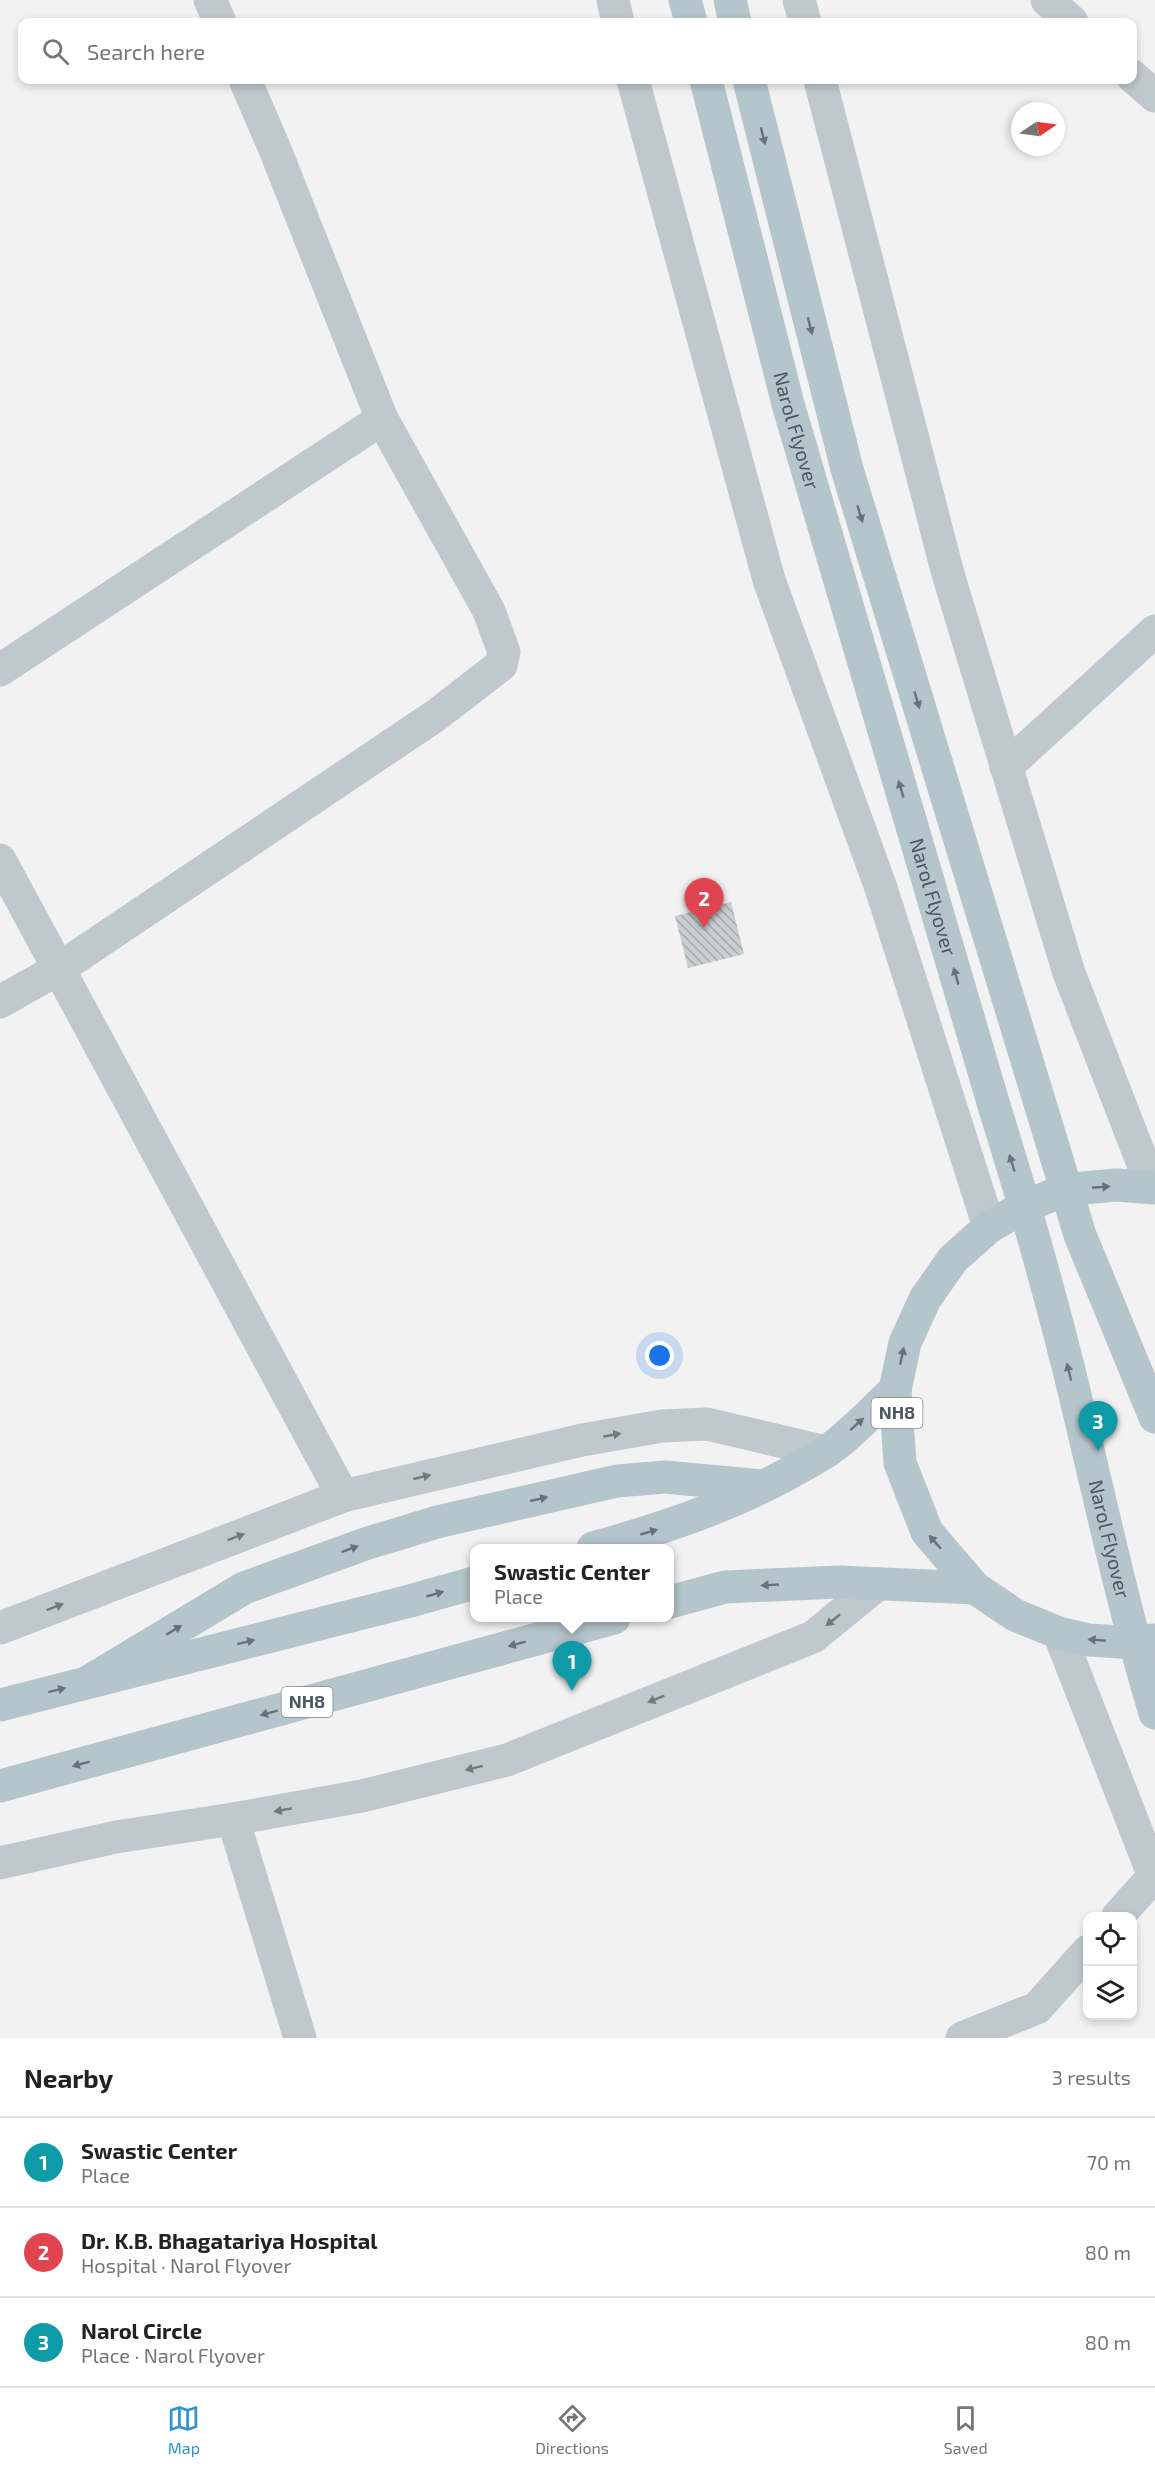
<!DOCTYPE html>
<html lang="en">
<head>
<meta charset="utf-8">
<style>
	body { margin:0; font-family:"Exo 2",sans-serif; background:#f2f2f2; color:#222 }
	.controls { position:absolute; right:18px; bottom:18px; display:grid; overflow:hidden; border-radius:12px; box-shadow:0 3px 9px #0003 }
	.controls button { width:54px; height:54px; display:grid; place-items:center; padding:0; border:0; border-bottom:2px solid #e0e0e0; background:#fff; color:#222; font:30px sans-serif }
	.compass { position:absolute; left:1011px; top:102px; width:54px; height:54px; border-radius:50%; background:#fff; box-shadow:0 3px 9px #0003; rotate:77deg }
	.you { position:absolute; left:660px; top:1356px; width:21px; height:21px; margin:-15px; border:4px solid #fff; border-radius:50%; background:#1a73e8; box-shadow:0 0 0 9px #1a73e833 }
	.badge { display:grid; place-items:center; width:39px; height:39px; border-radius:50%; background:#2f94d0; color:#fff; font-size:20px; font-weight:700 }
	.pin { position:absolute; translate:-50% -50px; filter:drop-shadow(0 2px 3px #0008) }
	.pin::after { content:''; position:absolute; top:32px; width:21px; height:18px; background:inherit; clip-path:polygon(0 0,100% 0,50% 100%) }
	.popup { position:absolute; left:470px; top:1544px; width:204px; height:78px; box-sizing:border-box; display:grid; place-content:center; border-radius:12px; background:#fff; filter:drop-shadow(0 2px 4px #0005); font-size:20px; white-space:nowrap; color:#767676 }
	.popup b { font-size:22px; color:#222 }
	.popup::after { content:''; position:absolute; left:50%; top:100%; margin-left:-12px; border:12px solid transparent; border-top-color:#fff }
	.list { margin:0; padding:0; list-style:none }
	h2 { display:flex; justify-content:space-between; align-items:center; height:78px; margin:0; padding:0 24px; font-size:26px }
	h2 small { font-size:20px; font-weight:400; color:#767676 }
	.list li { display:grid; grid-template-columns:39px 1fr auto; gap:18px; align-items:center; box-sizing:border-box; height:90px; padding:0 24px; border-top:2px solid #e0e0e0 }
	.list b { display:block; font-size:22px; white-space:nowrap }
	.list p { margin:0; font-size:20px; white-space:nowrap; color:#767676 }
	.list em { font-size:20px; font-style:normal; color:#767676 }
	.icon { flex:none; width:33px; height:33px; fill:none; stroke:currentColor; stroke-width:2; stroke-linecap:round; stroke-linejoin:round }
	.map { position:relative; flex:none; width:1155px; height:2038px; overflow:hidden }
	.search { position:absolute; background:#fff; box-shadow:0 3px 9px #0003; left:18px; right:18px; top:18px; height:66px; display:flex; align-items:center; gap:15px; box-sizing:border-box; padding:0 21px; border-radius:12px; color:#767676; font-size:22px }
	.sheet { height:348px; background:#fff }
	nav { display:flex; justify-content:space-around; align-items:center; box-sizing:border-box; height:84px; border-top:2px solid #e0e0e0; background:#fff; font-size:16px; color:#767676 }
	nav a { display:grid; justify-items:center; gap:3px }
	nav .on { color:#2f94d0 }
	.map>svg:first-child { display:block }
	.building { fill:url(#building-back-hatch) }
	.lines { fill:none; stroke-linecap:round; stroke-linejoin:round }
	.minor { stroke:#bfc8cc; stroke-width:33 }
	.major { stroke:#b5c5cc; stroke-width:33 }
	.major-bridge { stroke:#b5c5cc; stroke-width:33 }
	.oneway { fill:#667379 }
	.oneway2 { fill:#6e7a7e }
	.labels { text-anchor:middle; stroke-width:4.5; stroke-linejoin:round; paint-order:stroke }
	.shield { fill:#fff; stroke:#818a8e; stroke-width:1.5 }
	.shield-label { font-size:18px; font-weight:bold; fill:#4b585d }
	.street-label { font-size:20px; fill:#4b585d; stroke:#fff }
</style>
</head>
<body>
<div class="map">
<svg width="1155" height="2038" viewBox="0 0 1155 2038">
	<defs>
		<pattern id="building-back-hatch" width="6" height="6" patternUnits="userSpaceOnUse" patternTransform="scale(1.5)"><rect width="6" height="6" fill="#c9ced0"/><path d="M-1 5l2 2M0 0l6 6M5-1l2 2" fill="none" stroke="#a5aaac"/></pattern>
	</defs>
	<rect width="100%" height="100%" fill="#f3f2f2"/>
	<path class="building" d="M731 902 744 954 688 968 675 916Z"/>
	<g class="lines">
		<g class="minor">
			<path d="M210 0 220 22"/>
			<path d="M613 0 618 22"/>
			<path d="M799 0 805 22"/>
			<path d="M1047 0 1072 22"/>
			<path d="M1132 76 1155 96"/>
			<path d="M633 80 769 580 881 888 989 1227"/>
			<path d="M820 80 948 574 1069 973 1152 1187"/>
			<path d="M0 670 382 419"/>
			<path d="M1006 767 1155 631"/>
			<path d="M0 860 343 1496"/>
			<path d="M0 1002 60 968 435 716 501 665 504 652 489 611 382 419 274 147 245 80"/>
			<path d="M0 1628 343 1496 582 1440 662 1426 707 1424 826 1452"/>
			<path d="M1059 1633 1155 1879"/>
			<path d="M233 1819 300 2038"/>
			<path d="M0 1863 116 1837 233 1819 362 1796 507 1760 813 1637 878 1584"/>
			<path d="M1118 1916 1154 1876"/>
			<path d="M962 2038 1037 2008 1088 1951"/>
		</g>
		<g class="major">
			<path d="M685 0 691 22"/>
			<path d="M730 0 735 22"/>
			<path d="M1155 1188 1117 1185 1083 1188 1050 1196 1018 1210 989 1227 953 1259 925 1299 905 1343 895 1390 900 1463 927 1532 975 1588 1015 1615 1059 1633 1089 1640 1121 1642 1155 1640"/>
			<path d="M593 1548C676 1525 750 1499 824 1453 846 1440 875 1408 895 1390"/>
			<path d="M670 1602 725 1587 839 1582 975 1588"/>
			<path d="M88 1682 244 1588 365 1544 437 1522 617 1481 665 1477 762 1486"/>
			<path d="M0 1705 410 1601 474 1583"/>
			<path d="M0 1786 614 1618"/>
		</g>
		<g class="major-bridge">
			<path id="s1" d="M706 80 788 404 995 1109C1022 1195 1047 1282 1069 1370 1097 1485 1121 1600 1155 1713"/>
			<path d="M749 80 847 469 1080 1235 1155 1417"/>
		</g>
	</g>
	<defs><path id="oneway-solid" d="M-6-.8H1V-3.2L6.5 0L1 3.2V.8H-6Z" transform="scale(1.5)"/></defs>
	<g class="oneway">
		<use href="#oneway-solid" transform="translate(763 136) rotate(76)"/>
		<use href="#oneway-solid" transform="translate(810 326) rotate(76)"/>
		<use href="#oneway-solid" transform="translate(860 514) rotate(73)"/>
		<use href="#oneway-solid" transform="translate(917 700) rotate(73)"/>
		<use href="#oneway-solid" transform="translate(901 789) rotate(-106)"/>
		<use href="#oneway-solid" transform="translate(956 976) rotate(-106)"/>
		<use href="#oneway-solid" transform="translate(1012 1163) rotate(-107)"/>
		<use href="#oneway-solid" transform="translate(1101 1187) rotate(-5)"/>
		<use href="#oneway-solid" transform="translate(902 1356) rotate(-78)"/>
		<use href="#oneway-solid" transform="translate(1069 1372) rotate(-104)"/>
		<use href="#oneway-solid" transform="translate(857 1424) rotate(-42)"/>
		<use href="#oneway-solid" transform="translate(539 1499) rotate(-13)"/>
		<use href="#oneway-solid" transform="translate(649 1532) rotate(-16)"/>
		<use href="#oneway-solid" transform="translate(935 1542) rotate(-131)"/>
		<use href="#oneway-solid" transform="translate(350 1549) rotate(-20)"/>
		<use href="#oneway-solid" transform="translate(770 1585) rotate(177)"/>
		<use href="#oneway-solid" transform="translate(435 1594) rotate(-16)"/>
		<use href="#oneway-solid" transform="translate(174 1630) rotate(-31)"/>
		<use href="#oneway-solid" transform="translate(1097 1640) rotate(-175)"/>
		<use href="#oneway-solid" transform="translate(246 1642) rotate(-14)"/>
		<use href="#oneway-solid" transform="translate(517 1644) rotate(165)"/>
		<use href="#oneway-solid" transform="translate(57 1690) rotate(-14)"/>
		<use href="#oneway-solid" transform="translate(269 1713) rotate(165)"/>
		<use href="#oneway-solid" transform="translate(81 1764) rotate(165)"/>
	</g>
	<g class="oneway2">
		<use href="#oneway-solid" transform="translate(612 1435) rotate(-10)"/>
		<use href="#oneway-solid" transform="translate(422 1477) rotate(-13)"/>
		<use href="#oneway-solid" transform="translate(236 1537) rotate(-21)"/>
		<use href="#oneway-solid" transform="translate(55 1607) rotate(-21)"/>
		<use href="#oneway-solid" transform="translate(833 1620) rotate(141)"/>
		<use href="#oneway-solid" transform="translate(656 1699) rotate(158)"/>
		<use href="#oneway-solid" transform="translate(474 1768) rotate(166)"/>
		<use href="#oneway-solid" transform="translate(283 1810) rotate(170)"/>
	</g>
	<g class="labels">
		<g class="shield">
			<rect x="871.5" y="1398" width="51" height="30" rx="4.5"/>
			<rect x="281.5" y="1687" width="51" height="30" rx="4.5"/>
		</g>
		<g class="shield-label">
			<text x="897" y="1419">NH8</text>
			<text x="307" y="1708">NH8</text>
		</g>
		<g class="street-label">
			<text dy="7" stroke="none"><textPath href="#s1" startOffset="362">Narol Flyover</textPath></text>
			<text dy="7" stroke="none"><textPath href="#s1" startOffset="848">Narol Flyover</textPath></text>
			<text dy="7" stroke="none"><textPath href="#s1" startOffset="1514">Narol Flyover</textPath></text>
		</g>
	</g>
</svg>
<div class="controls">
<button><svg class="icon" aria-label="locate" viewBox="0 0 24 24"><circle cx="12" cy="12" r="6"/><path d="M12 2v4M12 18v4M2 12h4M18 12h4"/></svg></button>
<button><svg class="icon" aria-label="layers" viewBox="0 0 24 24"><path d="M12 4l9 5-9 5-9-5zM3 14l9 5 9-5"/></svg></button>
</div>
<svg class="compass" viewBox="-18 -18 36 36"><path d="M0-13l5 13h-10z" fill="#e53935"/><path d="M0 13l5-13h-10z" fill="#767676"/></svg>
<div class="you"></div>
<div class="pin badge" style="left:572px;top:1691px;background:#0f9aa8">1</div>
<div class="popup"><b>Swastic Center</b>Place</div>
<div class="pin badge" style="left:704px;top:928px;background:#e0444e">2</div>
<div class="pin badge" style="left:1098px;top:1451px;background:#0f9aa8">3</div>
<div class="search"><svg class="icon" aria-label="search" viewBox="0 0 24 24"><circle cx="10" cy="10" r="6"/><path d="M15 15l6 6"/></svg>Search here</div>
</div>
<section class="sheet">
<h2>Nearby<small>3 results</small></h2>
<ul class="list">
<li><span class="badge" style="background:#0f9aa8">1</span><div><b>Swastic Center</b><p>Place</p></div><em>70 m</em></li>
<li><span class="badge" style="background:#e0444e">2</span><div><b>Dr. K.B. Bhagatariya Hospital</b><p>Hospital · Narol Flyover</p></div><em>80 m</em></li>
<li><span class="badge" style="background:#0f9aa8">3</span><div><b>Narol Circle</b><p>Place · Narol Flyover</p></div><em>80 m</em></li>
</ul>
</section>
<nav>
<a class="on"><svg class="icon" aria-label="map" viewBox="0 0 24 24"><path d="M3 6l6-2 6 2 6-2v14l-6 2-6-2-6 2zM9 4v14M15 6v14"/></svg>Map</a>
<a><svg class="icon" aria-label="directions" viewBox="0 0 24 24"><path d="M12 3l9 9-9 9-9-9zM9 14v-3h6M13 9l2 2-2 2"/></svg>Directions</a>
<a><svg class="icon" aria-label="saved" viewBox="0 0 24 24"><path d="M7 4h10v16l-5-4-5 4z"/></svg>Saved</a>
</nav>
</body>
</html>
